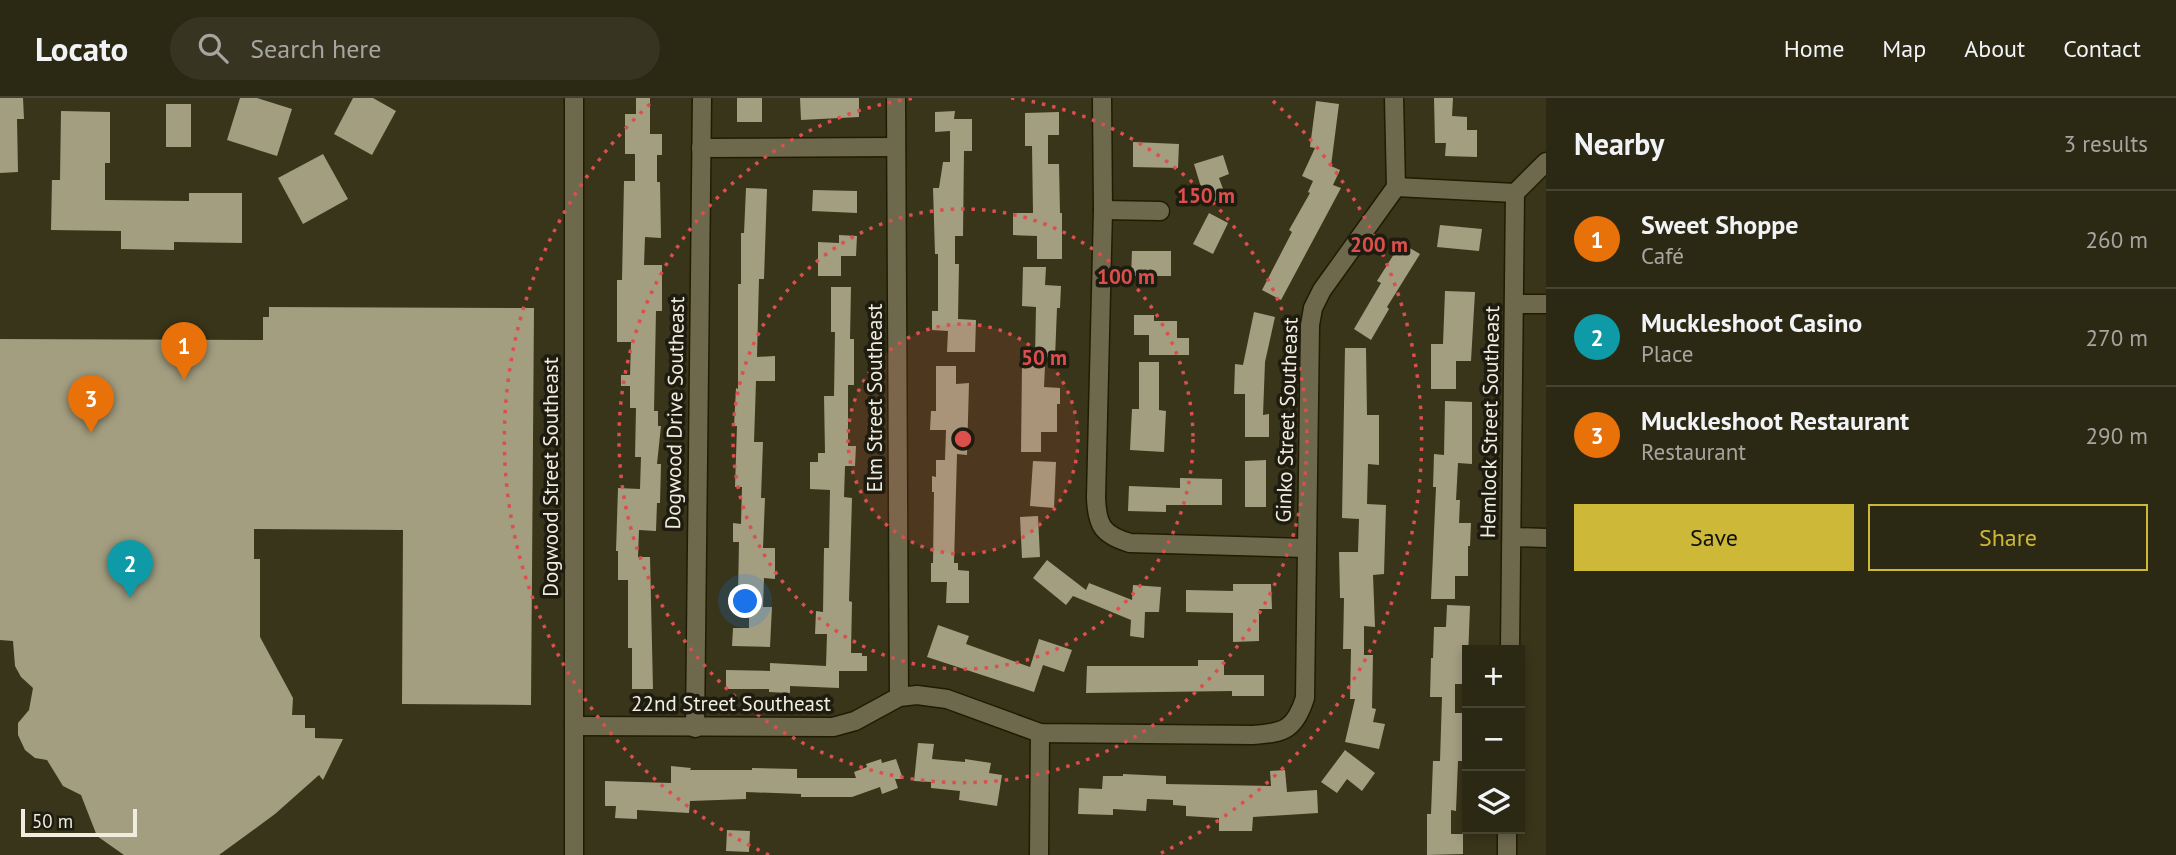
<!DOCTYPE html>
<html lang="en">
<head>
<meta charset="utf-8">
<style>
	body { margin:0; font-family:"PT Sans",sans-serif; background:#373422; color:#f1f3f6 }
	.controls { position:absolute; right:21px; bottom:21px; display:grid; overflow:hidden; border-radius:0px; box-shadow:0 4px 10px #0003 }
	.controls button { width:63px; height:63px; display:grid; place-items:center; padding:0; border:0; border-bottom:2px solid #474434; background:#2b2814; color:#f1f3f6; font:35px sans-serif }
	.scale { position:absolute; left:21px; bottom:18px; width:116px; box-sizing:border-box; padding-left:7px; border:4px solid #f0edde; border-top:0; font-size:19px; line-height:24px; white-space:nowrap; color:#f0edde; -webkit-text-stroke:5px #1e1c10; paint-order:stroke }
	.you { position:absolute; left:746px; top:504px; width:24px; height:24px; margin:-18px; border:5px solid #fff; border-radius:50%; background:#1a73e8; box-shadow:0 0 0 10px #1a73e833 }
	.badge { display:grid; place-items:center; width:46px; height:46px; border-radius:50%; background:#ceb837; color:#fff; font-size:23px; font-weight:700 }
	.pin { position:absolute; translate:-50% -58px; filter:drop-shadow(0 2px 4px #0008) }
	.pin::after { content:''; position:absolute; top:37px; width:24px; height:21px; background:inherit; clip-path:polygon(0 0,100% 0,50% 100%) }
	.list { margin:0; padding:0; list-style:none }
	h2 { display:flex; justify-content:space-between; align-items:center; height:91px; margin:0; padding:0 28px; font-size:30px }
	h2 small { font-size:23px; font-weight:400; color:#a6a6a0 }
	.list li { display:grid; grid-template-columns:46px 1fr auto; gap:21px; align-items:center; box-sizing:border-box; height:98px; padding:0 28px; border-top:2px solid #474434 }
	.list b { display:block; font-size:26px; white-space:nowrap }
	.list p { margin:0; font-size:23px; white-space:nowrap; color:#a6a6a0 }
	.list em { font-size:23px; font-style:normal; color:#a6a6a0 }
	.actions { display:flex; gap:14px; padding:21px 28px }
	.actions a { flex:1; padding:16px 0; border:2px solid #ceb837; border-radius:0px; text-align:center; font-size:24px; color:#ceb837 }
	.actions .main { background:#ceb837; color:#111 }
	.icon { flex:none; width:38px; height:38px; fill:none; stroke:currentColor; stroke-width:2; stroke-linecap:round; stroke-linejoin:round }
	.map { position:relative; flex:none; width:1546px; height:757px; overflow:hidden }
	header { display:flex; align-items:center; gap:42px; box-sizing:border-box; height:98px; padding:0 35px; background:#2b2814; border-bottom:2px solid #474434 }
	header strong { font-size:33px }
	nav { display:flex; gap:38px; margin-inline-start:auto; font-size:24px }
	.search { width:490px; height:63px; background:#373422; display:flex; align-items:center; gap:18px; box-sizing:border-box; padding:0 24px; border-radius:38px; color:#a6a6a0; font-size:26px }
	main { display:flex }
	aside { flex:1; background:#2b2814 }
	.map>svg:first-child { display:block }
	.building { fill:#a39e80 }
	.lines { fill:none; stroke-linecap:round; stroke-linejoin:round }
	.minor-casing { stroke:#201c03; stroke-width:21 }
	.minor { stroke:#6e694d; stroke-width:18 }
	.ring { fill:none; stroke:#db4f4c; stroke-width:3.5; stroke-dasharray:3.5 7 }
	.labels { text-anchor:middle; stroke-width:7; stroke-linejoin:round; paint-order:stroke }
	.street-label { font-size:21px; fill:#f0edde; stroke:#1e1c10 }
	.centre { fill:#db4f4c; stroke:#1e1c10; stroke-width:3.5 }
	.ring-label { font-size:21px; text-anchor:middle; font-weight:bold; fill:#db4f4c; stroke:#1e1c10; stroke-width:7; stroke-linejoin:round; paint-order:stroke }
</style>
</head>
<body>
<header>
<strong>Locato</strong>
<div class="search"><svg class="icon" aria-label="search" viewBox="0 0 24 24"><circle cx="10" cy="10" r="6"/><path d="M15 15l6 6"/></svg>Search here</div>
<nav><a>Home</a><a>Map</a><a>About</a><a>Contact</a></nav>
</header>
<main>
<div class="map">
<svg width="1546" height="757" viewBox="0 0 1546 757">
	<rect width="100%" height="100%" fill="#39351a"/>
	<g class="building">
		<path d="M0 0H23L24 21H17L18 74 0 75Z"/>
		<path d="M240 0H257L292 11 277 58 227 42Z"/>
		<path d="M353 0H373L396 13 372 57 334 36Z"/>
		<path d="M636 0H650V36H662V57H657V84H660L661 140 645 139 644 167H662V213H656L654 313H658V328H661L657 366H661L660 405H657L656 433 639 432 638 459H650L653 591H632V550H628V482H618V453H616L618 390 640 391 641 359H635L636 310H630V288H621V277H630L631 244H617V182H622L624 83H635V56H625V16H636Z"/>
		<rect x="737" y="0" width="25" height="24"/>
		<path d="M800 0H859V19L801 22Z"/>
		<path d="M1434 0H1453L1452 18 1467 19V32H1477V59L1445 58 1446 45H1435Z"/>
		<path d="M1316 3 1339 6 1331 68 1340 72 1333 87 1341 90 1281 202 1262 192 1292 134 1289 132 1310 95 1308 94 1313 83 1302 78 1315 50 1310 49Z"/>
		<rect x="166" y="6" width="25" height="43"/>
		<path d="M61 13 110 14V65H105V102L189 103V95H242V145L174 144V152L121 151V133L51 132 52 82H60Z"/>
		<path d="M955 13 954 21H972V53H964L963 138H955V166H959L958 221 976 222 975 254H947L948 233 932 232V213H938V156H935L933 90H939L943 64H950V33L935 34V14Z"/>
		<path d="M1059 14V37H1048V66H1059L1060 115H1062V161H1037V138L1013 137V115H1033L1032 48H1025V15Z"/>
		<path d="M1133 44 1179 46 1178 70 1133 69Z"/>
		<path d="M323 56 348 101 303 126 278 80Z"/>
		<path d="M1223 57 1229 76 1219 80 1226 99 1206 106 1194 66Z"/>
		<path d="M746 90 767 91 764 181H759L757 259 775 258V283H756L754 344H763L761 400H765L763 450H775V481L764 480 763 509H772L770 549 732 548 733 530H749V495H738L739 444H733V425L741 426 742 389H735L737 328H734L736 290 738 291V186H741V135H744Z"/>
		<path d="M813 92 857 93V115L812 113Z"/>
		<path d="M1209 115 1228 125 1213 156 1193 146Z"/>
		<path d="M1440 127 1482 131 1479 153 1437 149Z"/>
		<path d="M839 137 857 138 856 158H841V178H818V144L839 145Z"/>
		<path d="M1401 145 1420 156 1387 209 1389 211 1371 242 1354 231 1381 185 1377 183Z"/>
		<path d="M1132 153H1171V178H1131Z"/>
		<path d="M1023 169H1046L1045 187 1061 188 1060 210H1057L1055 260 1035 259 1036 209 1022 208Z"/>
		<path d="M831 189H851L850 241H854V287H848V348H856L855 368H845L844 399 852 400 849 503 852 504 851 555H862V558H867V573H839V590L790 588V595L769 594V591H726V572L770 573V565L826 568 827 536H815L816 513 823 514 824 450H829L830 392 810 391V364H818V355H825L824 298H834L835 234H831Z"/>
		<path d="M1445 193 1475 194 1471 263H1456V291H1431V246H1443Z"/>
		<path d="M269 209 534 210 531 607 402 606 403 432 254 431V461H260V539L293 600 292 617H305V630H315V640L343 641 323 682 319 677 275 716 219 757H124L97 738 81 697 63 688 47 662 35 660 25 652 18 637V625L29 612 33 590 21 579 15 568 13 543 0 542V241L263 242V219H269Z"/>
		<path d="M1254 214 1275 219 1265 264 1263 317 1269 316V339H1245V296H1234L1235 266 1243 267Z"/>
		<path d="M1134 217H1154V223H1177V240H1189V257H1149V237H1134Z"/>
		<path d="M1345 250H1366L1367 317H1379V367L1368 366 1367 406 1386 407 1384 476 1373 477 1375 529 1364 528V557H1373L1372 610 1376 611 1373 624 1385 626 1379 651 1345 644 1355 601H1350L1351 551H1343L1344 500H1340L1339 454H1358L1359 421 1342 420Z"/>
		<path d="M1139 264H1159V312L1166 313 1164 354 1130 352 1132 311H1139Z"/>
		<path d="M1022 267 1045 268 1044 289 1060 290V306H1057V334H1041V354H1021Z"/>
		<path d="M936 268H956V286L969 285 967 357 957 356 954 465H958V472L969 473V505H946L947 484H931V465H933L934 394H932V378L936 379V362H945L946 332H930L931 313H936Z"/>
		<path d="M1445 303 1472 304V366L1458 365 1456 402H1460L1459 425H1471L1470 448H1468V478H1455V501H1431L1436 389H1433L1434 356 1444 357Z"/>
		<path d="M1266 362V409H1245V363Z"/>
		<path d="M1033 363 1056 364 1054 410 1030 408Z"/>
		<path d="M1180 380 1222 381V407H1166V414L1128 413 1129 388 1180 390Z"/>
		<path d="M1038 418 1040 459 1022 460 1020 419Z"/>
		<path d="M1047 462 1086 492 1089 485 1132 502 1133 487 1161 489 1159 514H1145L1144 540 1130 538 1131 522 1073 498 1066 507 1033 480Z"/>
		<path d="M1233 486H1271L1272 511H1259V543L1233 544V515L1186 514V492L1233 493Z"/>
		<path d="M1447 507 1470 508 1467 586H1455V615H1463L1462 663H1458L1456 713 1451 712V736H1463V756L1427 757V716H1431L1433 663H1440L1442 599H1430L1431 560H1433L1434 529H1446Z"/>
		<path d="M938 527 969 538 966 546 1030 569 1039 541 1072 552 1064 574 1043 567 1034 594 927 559Z"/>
		<path d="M1198 562H1224V577H1264V598H1232V593L1086 595 1087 568H1198Z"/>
		<path d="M918 645 934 646 932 661 965 664V661L991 665 989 675 1002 677 997 708 959 702 960 693 931 690V684L914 683Z"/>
		<path d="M1345 652 1375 675 1362 693 1347 681 1337 695 1321 684Z"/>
		<path d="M881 661 882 665 896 661 903 681H895L898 690 882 696 880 689 852 699H801V696L746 694V701L690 703 689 715 637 712V721L615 720 616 708H605V683L671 685V668L691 670 690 672H752V670L797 671V680H856L854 674 867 669 866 666Z"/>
		<path d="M1285 672 1287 694 1317 692 1318 715 1253 719 1252 733H1219V720L1186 718V708L1173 707V702L1147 701 1146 713 1113 711V717L1078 716 1079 690 1102 691 1103 678H1123V676L1166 678V686L1271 688 1270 673Z"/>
		<path d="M727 732 750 733 749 754 726 753Z"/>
	</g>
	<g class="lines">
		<g class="minor-casing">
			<g id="minor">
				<path d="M896 0 899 599"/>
				<path d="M1102 0 1103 112 1096 400C1097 428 1103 437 1130 445L1306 450"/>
				<path d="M701 50 896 49"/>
				<path d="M1396 89 1515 95"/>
				<path d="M1515 95 1546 64"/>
				<path d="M1103 112 1160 113"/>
				<path d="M1514 206H1546"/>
				<path d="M1512 439 1546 440"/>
				<path d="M1510 552 1515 95"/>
				<path d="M574 628 833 629 855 623 899 599 917 597 947 601 1040 635 1253 637C1285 635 1295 631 1305 600L1310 227 1313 210 1322 192 1396 89 1394 0"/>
				<path d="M695 630 702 0"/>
				<path d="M574 757V0"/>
				<path d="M1039 757 1040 635"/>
				<path d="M1507 757V731"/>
			</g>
		</g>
		<use href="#minor" class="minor"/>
	</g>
	<circle cx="963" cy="341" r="115" fill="#db4f4c" fill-opacity=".12"/>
	<g class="ring">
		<circle cx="963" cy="341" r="115"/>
		<circle cx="963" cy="341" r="230"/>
		<path d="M1011 0A344 344 0 1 1 915 0"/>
		<path d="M769 757A459 459 0 0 1 653 3M1273 3A459 459 0 0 1 1157 757"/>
	</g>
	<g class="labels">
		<g class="street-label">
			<text transform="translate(875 300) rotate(-90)" y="7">Elm Street Southeast</text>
			<text transform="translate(675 315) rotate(-89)" y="7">Dogwood Drive Southeast</text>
			<text transform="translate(1287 322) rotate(-88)" y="7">Ginko Street Southeast</text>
			<text transform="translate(1490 324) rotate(-89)" y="7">Hemlock Street Southeast</text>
			<text transform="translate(551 379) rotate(-90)" y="7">Dogwood Street Southeast</text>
			<text x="731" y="613">22nd Street Southeast</text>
		</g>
	</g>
	<circle cx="963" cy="341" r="10" class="centre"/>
	<g class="ring-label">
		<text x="1206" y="105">150 m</text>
		<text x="1379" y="154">200 m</text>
		<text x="1126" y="186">100 m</text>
		<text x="1044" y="267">50 m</text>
	</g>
</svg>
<div class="controls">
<button>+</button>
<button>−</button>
<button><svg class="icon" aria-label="layers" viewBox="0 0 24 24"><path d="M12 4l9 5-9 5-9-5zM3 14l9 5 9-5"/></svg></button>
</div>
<div class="scale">50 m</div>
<div class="you"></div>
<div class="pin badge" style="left:184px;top:282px;background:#e8710a">1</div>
<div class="pin badge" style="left:130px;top:500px;background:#0f9aa8">2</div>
<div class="pin badge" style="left:91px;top:335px;background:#e8710a">3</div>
</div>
<aside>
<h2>Nearby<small>3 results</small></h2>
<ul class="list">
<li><span class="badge" style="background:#e8710a">1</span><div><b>Sweet Shoppe</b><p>Café</p></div><em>260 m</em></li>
<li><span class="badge" style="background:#0f9aa8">2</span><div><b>Muckleshoot Casino</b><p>Place</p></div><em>270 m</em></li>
<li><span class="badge" style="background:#e8710a">3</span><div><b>Muckleshoot Restaurant</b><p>Restaurant</p></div><em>290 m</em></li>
</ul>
<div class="actions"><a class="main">Save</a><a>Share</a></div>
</aside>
</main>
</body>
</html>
